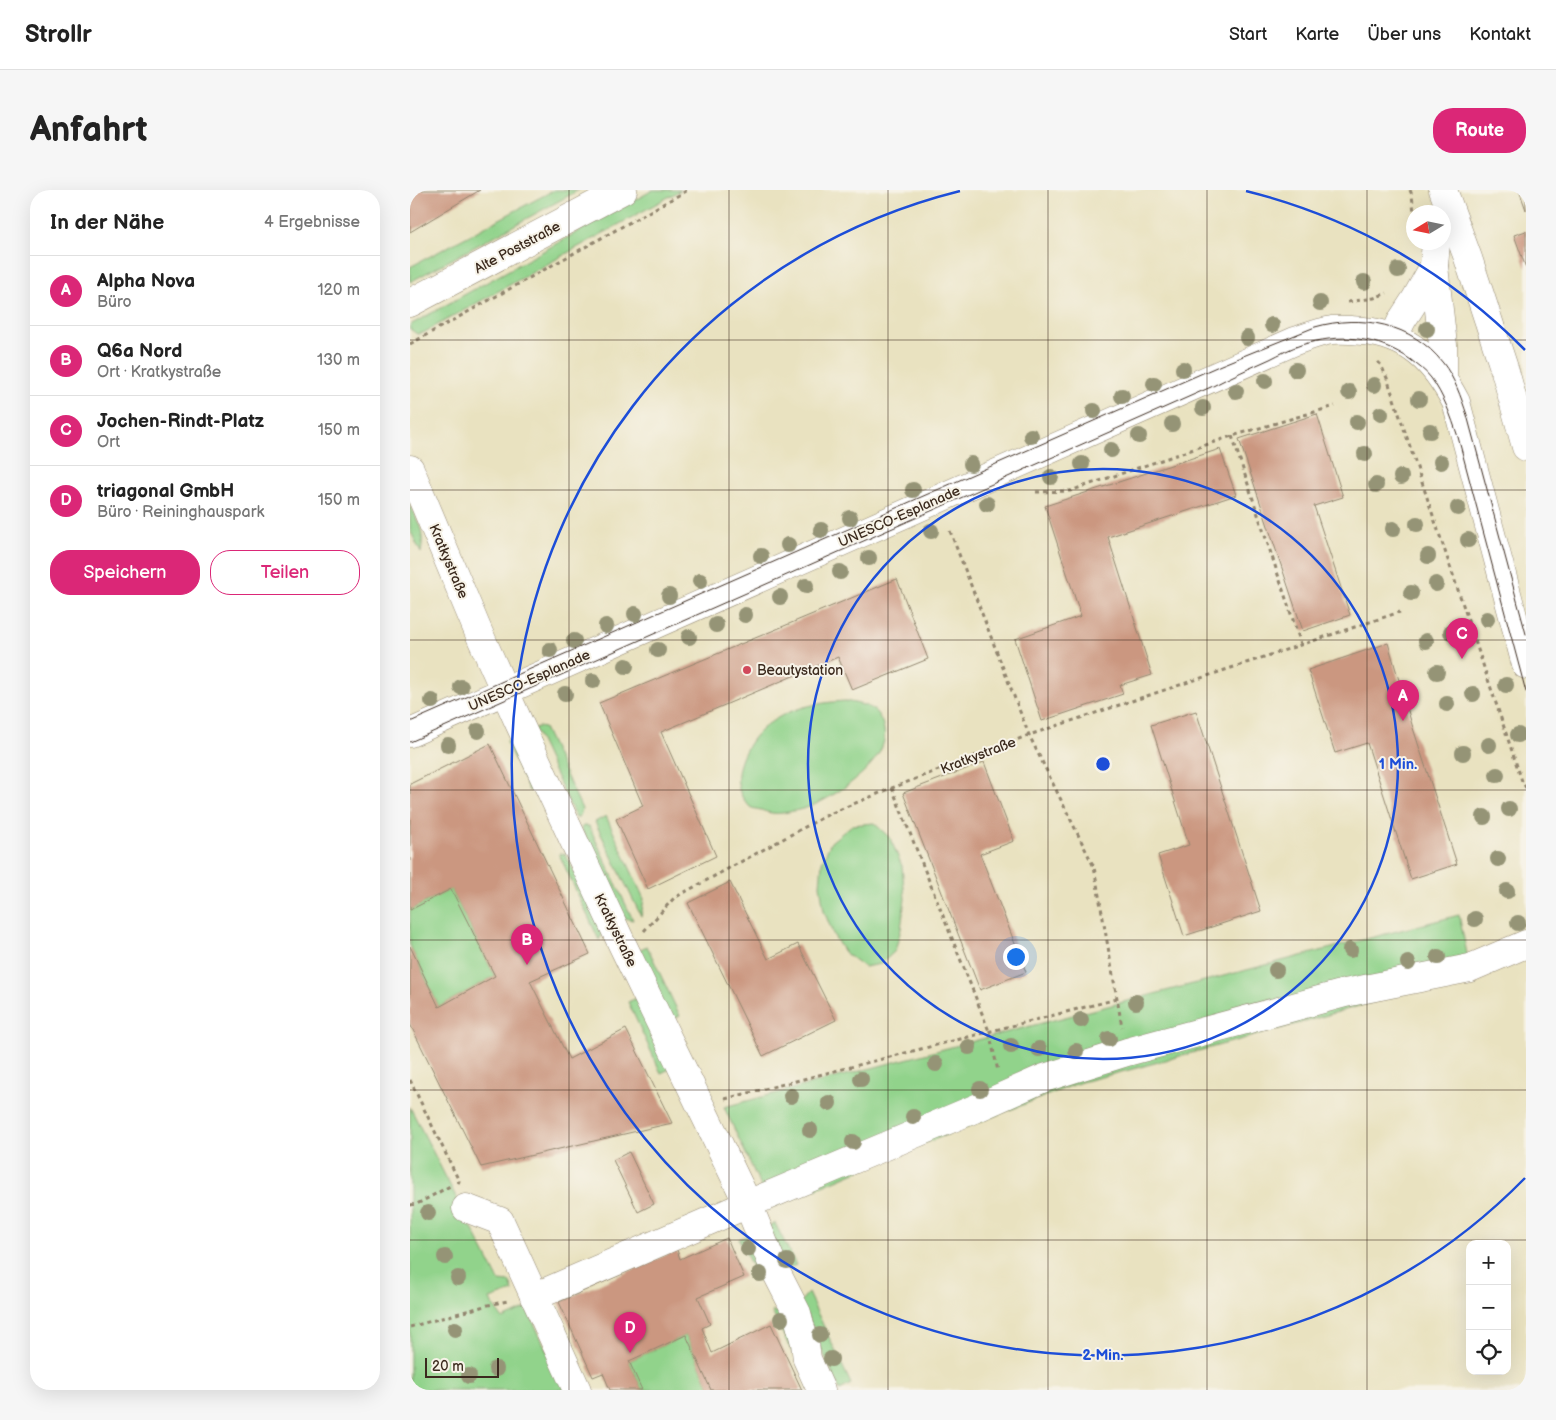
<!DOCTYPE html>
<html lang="de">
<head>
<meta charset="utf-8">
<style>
	body { margin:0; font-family:"Balsamiq Sans",sans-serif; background:#f6f6f6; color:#222 }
	.controls { position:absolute; right:15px; bottom:15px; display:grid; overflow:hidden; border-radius:10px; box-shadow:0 5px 20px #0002 }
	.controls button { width:45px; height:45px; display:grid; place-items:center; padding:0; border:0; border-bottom:1px solid #e0e0e0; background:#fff; color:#222; font:25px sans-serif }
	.compass { position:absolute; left:996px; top:15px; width:45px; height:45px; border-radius:50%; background:#fff; box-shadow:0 5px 20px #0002; rotate:260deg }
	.scale { position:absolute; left:15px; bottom:12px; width:74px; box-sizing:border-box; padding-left:5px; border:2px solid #3b2a1e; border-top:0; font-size:14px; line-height:18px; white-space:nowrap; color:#3b2a1e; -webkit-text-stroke:4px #f7f3e8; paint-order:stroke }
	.you { position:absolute; left:605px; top:766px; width:18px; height:18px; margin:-12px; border:4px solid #fff; border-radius:50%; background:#1a73e8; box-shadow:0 0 0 8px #1a73e833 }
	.badge { display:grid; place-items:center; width:32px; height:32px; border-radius:50%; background:#db2777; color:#fff; font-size:16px; font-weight:700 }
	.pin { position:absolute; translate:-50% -41px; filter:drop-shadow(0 1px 2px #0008) }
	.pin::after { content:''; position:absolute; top:26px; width:18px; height:15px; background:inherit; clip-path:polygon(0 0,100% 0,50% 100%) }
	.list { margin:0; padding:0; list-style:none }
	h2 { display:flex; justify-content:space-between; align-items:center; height:65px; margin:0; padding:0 20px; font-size:21px }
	h2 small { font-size:16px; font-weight:400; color:#767676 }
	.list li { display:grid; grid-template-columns:32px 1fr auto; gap:15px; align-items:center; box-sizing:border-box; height:70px; padding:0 20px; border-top:1px solid #e0e0e0 }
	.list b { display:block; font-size:19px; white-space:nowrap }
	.list p { margin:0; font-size:16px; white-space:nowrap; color:#767676 }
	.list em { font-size:16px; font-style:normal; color:#767676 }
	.actions { display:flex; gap:10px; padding:15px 20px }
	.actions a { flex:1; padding:11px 0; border:1px solid #db2777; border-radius:20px; text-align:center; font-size:18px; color:#db2777 }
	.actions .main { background:#db2777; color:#fff }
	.icon { flex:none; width:28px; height:28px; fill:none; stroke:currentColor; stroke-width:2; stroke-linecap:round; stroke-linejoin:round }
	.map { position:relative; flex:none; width:1116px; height:1200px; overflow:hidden; border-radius:20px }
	header { display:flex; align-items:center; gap:30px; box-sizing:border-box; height:70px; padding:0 25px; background:#fff; border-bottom:1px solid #e0e0e0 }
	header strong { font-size:24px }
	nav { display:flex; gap:28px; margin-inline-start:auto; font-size:18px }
	.intro { display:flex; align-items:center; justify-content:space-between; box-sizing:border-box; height:120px; padding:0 30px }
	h1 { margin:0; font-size:35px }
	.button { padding:12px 22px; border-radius:20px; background:#db2777; color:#fff; font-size:18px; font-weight:700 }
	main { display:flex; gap:30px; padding:0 30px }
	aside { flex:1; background:#fff; border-radius:20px; box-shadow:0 5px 20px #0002 }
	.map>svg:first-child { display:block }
	.green { fill:#91d38b; stroke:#667e54 }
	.building { fill:#cb9780 }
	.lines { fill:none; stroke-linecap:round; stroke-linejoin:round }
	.minor-casing { stroke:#92866f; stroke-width:29 }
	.major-casing { stroke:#92866f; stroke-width:29 }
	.path { stroke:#92866f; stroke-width:3; stroke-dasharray:4 4; stroke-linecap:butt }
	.minor { stroke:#fff; stroke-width:28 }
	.major { stroke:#fff; stroke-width:28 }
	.tram { stroke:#3b2a1e; stroke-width:1 }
	.tree { fill:#959476 }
	.grid { fill:none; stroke:#3b2a1e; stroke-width:1; stroke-opacity:0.55 }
	.ring { fill:none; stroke:#1d4ed8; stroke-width:2.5 }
	.poi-dot { fill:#d1495b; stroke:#f7f3e8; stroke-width:2 }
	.labels { text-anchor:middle; stroke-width:4; stroke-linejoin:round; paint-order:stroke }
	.street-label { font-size:14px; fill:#3b2a1e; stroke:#f7f3e8 }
	.poi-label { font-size:14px; fill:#3b2a1e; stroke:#f7f3e8; text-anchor:start }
	.centre { fill:#1d4ed8; stroke:#f7f3e8; stroke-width:2.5 }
	.ring-label { font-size:15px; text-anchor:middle; font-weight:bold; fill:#1d4ed8; stroke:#f7f3e8; stroke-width:4; stroke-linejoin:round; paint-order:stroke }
</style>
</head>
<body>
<header>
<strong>Strollr</strong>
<nav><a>Start</a><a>Karte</a><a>Über uns</a><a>Kontakt</a></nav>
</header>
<div class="intro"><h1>Anfahrt</h1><a class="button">Route</a></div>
<main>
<aside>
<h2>In der Nähe<small>4 Ergebnisse</small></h2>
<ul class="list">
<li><span class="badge">A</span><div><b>Alpha Nova</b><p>Büro</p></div><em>120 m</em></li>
<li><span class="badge">B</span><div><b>Q6a Nord</b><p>Ort · Kratkystraße</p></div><em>130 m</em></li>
<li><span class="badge">C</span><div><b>Jochen-Rindt-Platz</b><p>Ort</p></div><em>150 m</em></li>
<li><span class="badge">D</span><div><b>triagonal GmbH</b><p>Büro · Reininghauspark</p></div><em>150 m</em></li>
</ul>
<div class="actions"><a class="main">Speichern</a><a>Teilen</a></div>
</aside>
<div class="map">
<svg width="1116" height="1200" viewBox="0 0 1116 1200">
	<rect width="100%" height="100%" fill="#f7f3e8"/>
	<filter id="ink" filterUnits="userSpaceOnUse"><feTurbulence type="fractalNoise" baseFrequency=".02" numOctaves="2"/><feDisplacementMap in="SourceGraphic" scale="10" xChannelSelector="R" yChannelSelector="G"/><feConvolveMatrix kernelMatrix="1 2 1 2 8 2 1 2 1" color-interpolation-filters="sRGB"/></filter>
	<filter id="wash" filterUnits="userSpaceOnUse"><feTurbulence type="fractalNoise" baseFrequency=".0096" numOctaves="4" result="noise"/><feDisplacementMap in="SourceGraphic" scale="20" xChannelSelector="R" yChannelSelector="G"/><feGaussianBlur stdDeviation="1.12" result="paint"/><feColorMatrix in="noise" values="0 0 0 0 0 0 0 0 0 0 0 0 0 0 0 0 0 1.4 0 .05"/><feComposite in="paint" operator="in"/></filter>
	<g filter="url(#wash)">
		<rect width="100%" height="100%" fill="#e9e2c0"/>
		<g class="green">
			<path d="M144 0H169L0 92V77Z"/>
			<path d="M243 0H271L13 143 7 144 0 139V135Z"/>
			<path d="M0 315C9 335 15 341 11 363L0 340Z"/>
			<path d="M435 511C443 513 454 514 461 518 468 522 473 532 474 540 480 570 430 603 406 614 396 619 384 621 373 623 364 624 359 623 351 620 348 619 343 619 340 617 339 616 336 612 335 611 319 591 332 560 348 543 372 519 403 513 435 511Z"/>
			<path d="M129 537 134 538 172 619 170 626 166 628 124 538Z"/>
			<path d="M100 550 128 597 119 601 96 552Z"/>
			<path d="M196 626 234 709 231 726 185 632Z"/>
			<path d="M464 633 480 648 492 676 495 709 491 739 485 761 471 774 454 777 434 762 424 746 414 721 410 695 412 672 421 652 442 635Z"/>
			<path d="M173 636H179L223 730 214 728 171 638Z"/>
			<path d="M149 664H155L195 739 189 750Z"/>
			<path d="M41 699 85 786 29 817 0 756V720Z"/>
			<path d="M1049 725 1060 778 1063 783 869 839 719 880 671 892 485 965 361 1018 314 917 613 838Z"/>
			<path d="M237 756 270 826 257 832 224 762Z"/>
			<path d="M231 806 264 877 251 883 218 812Z"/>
			<path d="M0 917 89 1091 100 1092 103 1101 80 1109 82 1114 93 1129 117 1118 155 1200H0Z"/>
			<path d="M365 1033 386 1075 374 1080 354 1038Z"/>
			<path d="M338 1045 357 1088 349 1092 329 1049Z"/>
			<path d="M398 1103 441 1194 430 1200 390 1112Z"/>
			<path d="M363 1121 376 1125 383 1164 362 1122Z"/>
			<path d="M276 1145 301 1200H232L219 1171Z"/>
		</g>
		<g id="blocks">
			<g class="building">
				<path d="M0 0H70L0 42Z"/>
				<path d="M1109 0H1116V20Z"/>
				<path d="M1116 41V78L1104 45Z"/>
				<path d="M907 224 933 307 904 316 940 425 893 441 829 249Z"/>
				<path d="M810 259 826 305 698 347 742 485 710 495 713 504 632 531 605 449 671 426 635 316Z"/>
				<path d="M487 389 518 469 442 500 428 467 251 542 306 666 238 699 206 629 233 616 189 513Z"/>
				<path d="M978 453 1003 538 1047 674 1001 689 957 553 925 563 898 480Z"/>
				<path d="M786 521 851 721 774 746 748 665 779 655 741 535Z"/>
				<path d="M80 554 180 764 120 791 159 869 216 839 262 933 71 977 0 834V756L29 817 85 786 41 699 0 720V594Z"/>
				<path d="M574 572 604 651 570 664 616 782 570 800 493 603Z"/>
				<path d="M320 692 358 769 388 754 426 830 353 866 278 713Z"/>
				<path d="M219 962 244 1014 228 1022 203 970Z"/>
				<path d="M317 1048 334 1087 288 1107 300 1134 292 1138 302 1163 361 1134 392 1200H301L276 1145 219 1171 232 1200H200L193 1183 183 1187 149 1112 267 1060 270 1069Z"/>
			</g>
		</g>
	</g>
	<g filter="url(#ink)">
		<use href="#blocks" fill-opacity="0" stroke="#92866f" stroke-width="1"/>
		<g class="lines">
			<g class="minor-casing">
				<g id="minor">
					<path d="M1026 52 1024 76 1033 155V189"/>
					<path d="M984 147 992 130 1005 110 1024 76"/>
					<path d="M0 279 68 441 109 533 212 754 338 1014 364 1078 387 1123 395 1153 397 1169 411 1200"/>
					<path d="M0 543 885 151C897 147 909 142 922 140 932 139 943 140 953 141 1000 145 1025 172 1046 212L1116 475"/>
					<path d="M56 1018 90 1031 167 1200"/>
					<path d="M124 1107 338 1014 569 917 634 888 717 862 935 803 1060 778 1116 754"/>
				</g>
			</g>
			<g class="major-casing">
				<g id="major">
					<path d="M1033 0 1058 68 1095 181 1116 257"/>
					<path d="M0 113 213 0"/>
				</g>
			</g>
			<g class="path">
				<path d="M1000 0 1002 5 1004 22"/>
				<path d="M938 112 964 108 977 103"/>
				<path d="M0 154 278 0"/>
				<path d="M968 172 971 175 977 188 1112 591 1116 598"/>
				<path d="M822 246 891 454"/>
				<path d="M626 302 660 301 822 246 925 216"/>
				<path d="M540 341 619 545 684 677 712 837"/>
				<path d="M482 598 579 841 588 881"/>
				<path d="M234 741 264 708 419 624 482 598 619 545 990 422"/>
				<path d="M0 890 49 991 48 993"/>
				<path d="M315 909 707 809"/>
				<path d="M0 1015 7 1014 40 996"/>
				<path d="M0 1137 78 1115 98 1111"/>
			</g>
			<use href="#minor" class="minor"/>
			<use href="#major" class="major"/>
			<g class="tram">
				<path d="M0 532 811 175 905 137C951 124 1002 133 1033 173 1044 187 1051 207 1057 225L1116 444"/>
				<path d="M0 552 801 197C820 187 840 178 860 169 870 164 881 158 891 155 929 143 968 146 1001 170 1007 175 1016 181 1021 188 1034 206 1041 226 1048 247L1116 502"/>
			</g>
		</g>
		<g class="tree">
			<circle cx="988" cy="80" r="8"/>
			<circle cx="954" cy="92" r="8"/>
			<circle cx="910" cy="113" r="8"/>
			<circle cx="862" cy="135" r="8"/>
			<circle cx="1017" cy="139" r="8"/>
			<circle cx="837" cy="148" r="8"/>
			<circle cx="773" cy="179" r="8"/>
			<circle cx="886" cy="180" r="8"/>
			<circle cx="855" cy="191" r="8"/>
			<circle cx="744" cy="194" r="8"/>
			<circle cx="964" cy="195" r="8"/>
			<circle cx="826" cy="201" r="8"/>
			<circle cx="939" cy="202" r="8"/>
			<circle cx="712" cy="206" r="8"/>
			<circle cx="1009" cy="209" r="8"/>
			<circle cx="793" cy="218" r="8"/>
			<circle cx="684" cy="221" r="8"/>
			<circle cx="971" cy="224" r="8"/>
			<circle cx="947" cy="232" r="8"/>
			<circle cx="762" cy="234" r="8"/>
			<circle cx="1020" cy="241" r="8"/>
			<circle cx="621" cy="246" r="8"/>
			<circle cx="729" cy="246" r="8"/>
			<circle cx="701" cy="260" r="8"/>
			<circle cx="955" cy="264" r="8"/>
			<circle cx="1031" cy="272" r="8"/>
			<circle cx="561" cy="274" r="8"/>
			<circle cx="672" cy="274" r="8"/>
			<circle cx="641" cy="287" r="8"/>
			<circle cx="991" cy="287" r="8"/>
			<circle cx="966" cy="295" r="8"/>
			<circle cx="503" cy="300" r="8"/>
			<circle cx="577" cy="314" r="8"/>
			<circle cx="1048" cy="318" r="8"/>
			<circle cx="440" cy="328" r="8"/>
			<circle cx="1007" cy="334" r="8"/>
			<circle cx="983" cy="339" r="8"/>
			<circle cx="411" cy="340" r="8"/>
			<circle cx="521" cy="341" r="8"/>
			<circle cx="1058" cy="350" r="8"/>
			<circle cx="378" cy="355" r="8"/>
			<circle cx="351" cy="366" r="8"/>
			<circle cx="1018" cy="366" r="8"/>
			<circle cx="459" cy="368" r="8"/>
			<circle cx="430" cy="382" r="8"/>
			<circle cx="290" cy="391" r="8"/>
			<circle cx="1026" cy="394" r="8"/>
			<circle cx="396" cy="396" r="8"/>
			<circle cx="1001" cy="403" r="8"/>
			<circle cx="259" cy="406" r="8"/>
			<circle cx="370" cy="407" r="8"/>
			<circle cx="225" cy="424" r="8"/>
			<circle cx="335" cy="425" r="8"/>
			<circle cx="1077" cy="429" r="8"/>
			<circle cx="306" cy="435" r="8"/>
			<circle cx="196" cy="436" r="8"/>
			<circle cx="1041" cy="442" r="8"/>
			<circle cx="279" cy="447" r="8"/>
			<circle cx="164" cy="451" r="8"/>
			<circle cx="1016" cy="451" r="8"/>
			<circle cx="140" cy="460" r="8"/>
			<circle cx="248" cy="460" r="8"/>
			<circle cx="216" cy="476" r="8"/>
			<circle cx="1027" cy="482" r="8"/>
			<circle cx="183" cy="491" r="8"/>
			<circle cx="1096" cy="495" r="8"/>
			<circle cx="51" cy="497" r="8"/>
			<circle cx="155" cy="504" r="8"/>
			<circle cx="1063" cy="504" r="8"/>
			<circle cx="22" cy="511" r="8"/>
			<circle cx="1037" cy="514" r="8"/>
			<circle cx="68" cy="541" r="8"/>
			<circle cx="1108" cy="545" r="8"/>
			<circle cx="38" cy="555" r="8"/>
			<circle cx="1079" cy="555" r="8"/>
			<circle cx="1053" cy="563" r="8"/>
			<circle cx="1087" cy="585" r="8"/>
			<circle cx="1099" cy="619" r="8"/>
			<circle cx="1074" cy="627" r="8"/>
			<circle cx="1088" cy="669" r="8"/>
			<circle cx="1097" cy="701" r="8"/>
			<circle cx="1065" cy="729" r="8"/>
			<circle cx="1108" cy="733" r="8"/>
			<circle cx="940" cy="760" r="8"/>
			<circle cx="1028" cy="767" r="8"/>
			<circle cx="998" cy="773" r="8"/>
			<circle cx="866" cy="780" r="8"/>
			<circle cx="726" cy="812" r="8"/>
			<circle cx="671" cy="830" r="8"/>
			<circle cx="699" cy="849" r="8"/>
			<circle cx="601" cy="856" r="8"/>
			<circle cx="559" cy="857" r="8"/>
			<circle cx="629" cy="859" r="8"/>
			<circle cx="666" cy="861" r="8"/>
			<circle cx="526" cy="874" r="8"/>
			<circle cx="451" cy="889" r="8"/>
			<circle cx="570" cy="899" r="8"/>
			<circle cx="381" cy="906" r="8"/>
			<circle cx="419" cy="913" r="8"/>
			<circle cx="503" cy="927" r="8"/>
			<circle cx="400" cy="940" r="8"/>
			<circle cx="443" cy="952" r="8"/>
			<circle cx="18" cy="1023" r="8"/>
			<circle cx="338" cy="1059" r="8"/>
			<circle cx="35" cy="1067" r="8"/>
			<circle cx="377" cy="1071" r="8"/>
			<circle cx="350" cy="1084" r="8"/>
			<circle cx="48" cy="1088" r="8"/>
			<circle cx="371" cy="1129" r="8"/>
			<circle cx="45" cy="1139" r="8"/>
			<circle cx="410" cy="1145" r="8"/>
			<circle cx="421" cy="1169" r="8"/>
			<circle cx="86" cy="1179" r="8"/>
			<circle cx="59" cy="1186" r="8"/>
		</g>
	</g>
	<path class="grid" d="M159 0V1200M319 0V1200M478 0V1200M638 0V1200M797 0V1200M957 0V1200M0 150H1116M0 300H1116M0 450H1116M0 600H1116M0 750H1116M0 900H1116M0 1050H1116"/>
	<g class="ring">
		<circle cx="693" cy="574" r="295"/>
		<path d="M1115 988A591 591 0 1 1 550 1M836 1A591 591 0 0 1 1115 160"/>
	</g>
	<circle class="poi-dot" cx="337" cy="480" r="5"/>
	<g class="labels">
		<g class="street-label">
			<text transform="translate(107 57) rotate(-28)" y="5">Alte Poststraße</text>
			<text transform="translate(489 326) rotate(-24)" y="5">UNESCO-Esplanade</text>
			<text transform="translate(39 371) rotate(67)" y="5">Kratkystraße</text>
			<text transform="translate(119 490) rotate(-24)" y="5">UNESCO-Esplanade</text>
			<text transform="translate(568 565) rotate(-21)" y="5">Kratkystraße</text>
			<text transform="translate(206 740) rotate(64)" y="5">Kratkystraße</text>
		</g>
		<g class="poi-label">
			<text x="347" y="485">Beautystation</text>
		</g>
	</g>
	<circle cx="693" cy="574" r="8" class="centre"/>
	<g class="ring-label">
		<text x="988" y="579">1 Min.</text>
		<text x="693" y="1170">2 Min.</text>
	</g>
</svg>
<div class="controls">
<button>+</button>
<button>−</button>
<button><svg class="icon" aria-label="locate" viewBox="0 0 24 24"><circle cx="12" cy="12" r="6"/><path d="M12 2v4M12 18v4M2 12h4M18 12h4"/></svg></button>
</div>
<svg class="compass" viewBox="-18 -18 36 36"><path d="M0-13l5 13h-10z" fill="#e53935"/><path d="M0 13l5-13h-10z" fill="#767676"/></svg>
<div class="scale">20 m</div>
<div class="you"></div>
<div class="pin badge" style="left:993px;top:531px">A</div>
<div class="pin badge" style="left:117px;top:775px">B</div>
<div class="pin badge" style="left:1052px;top:469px">C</div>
<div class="pin badge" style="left:220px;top:1163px">D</div>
</div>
</main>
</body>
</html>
